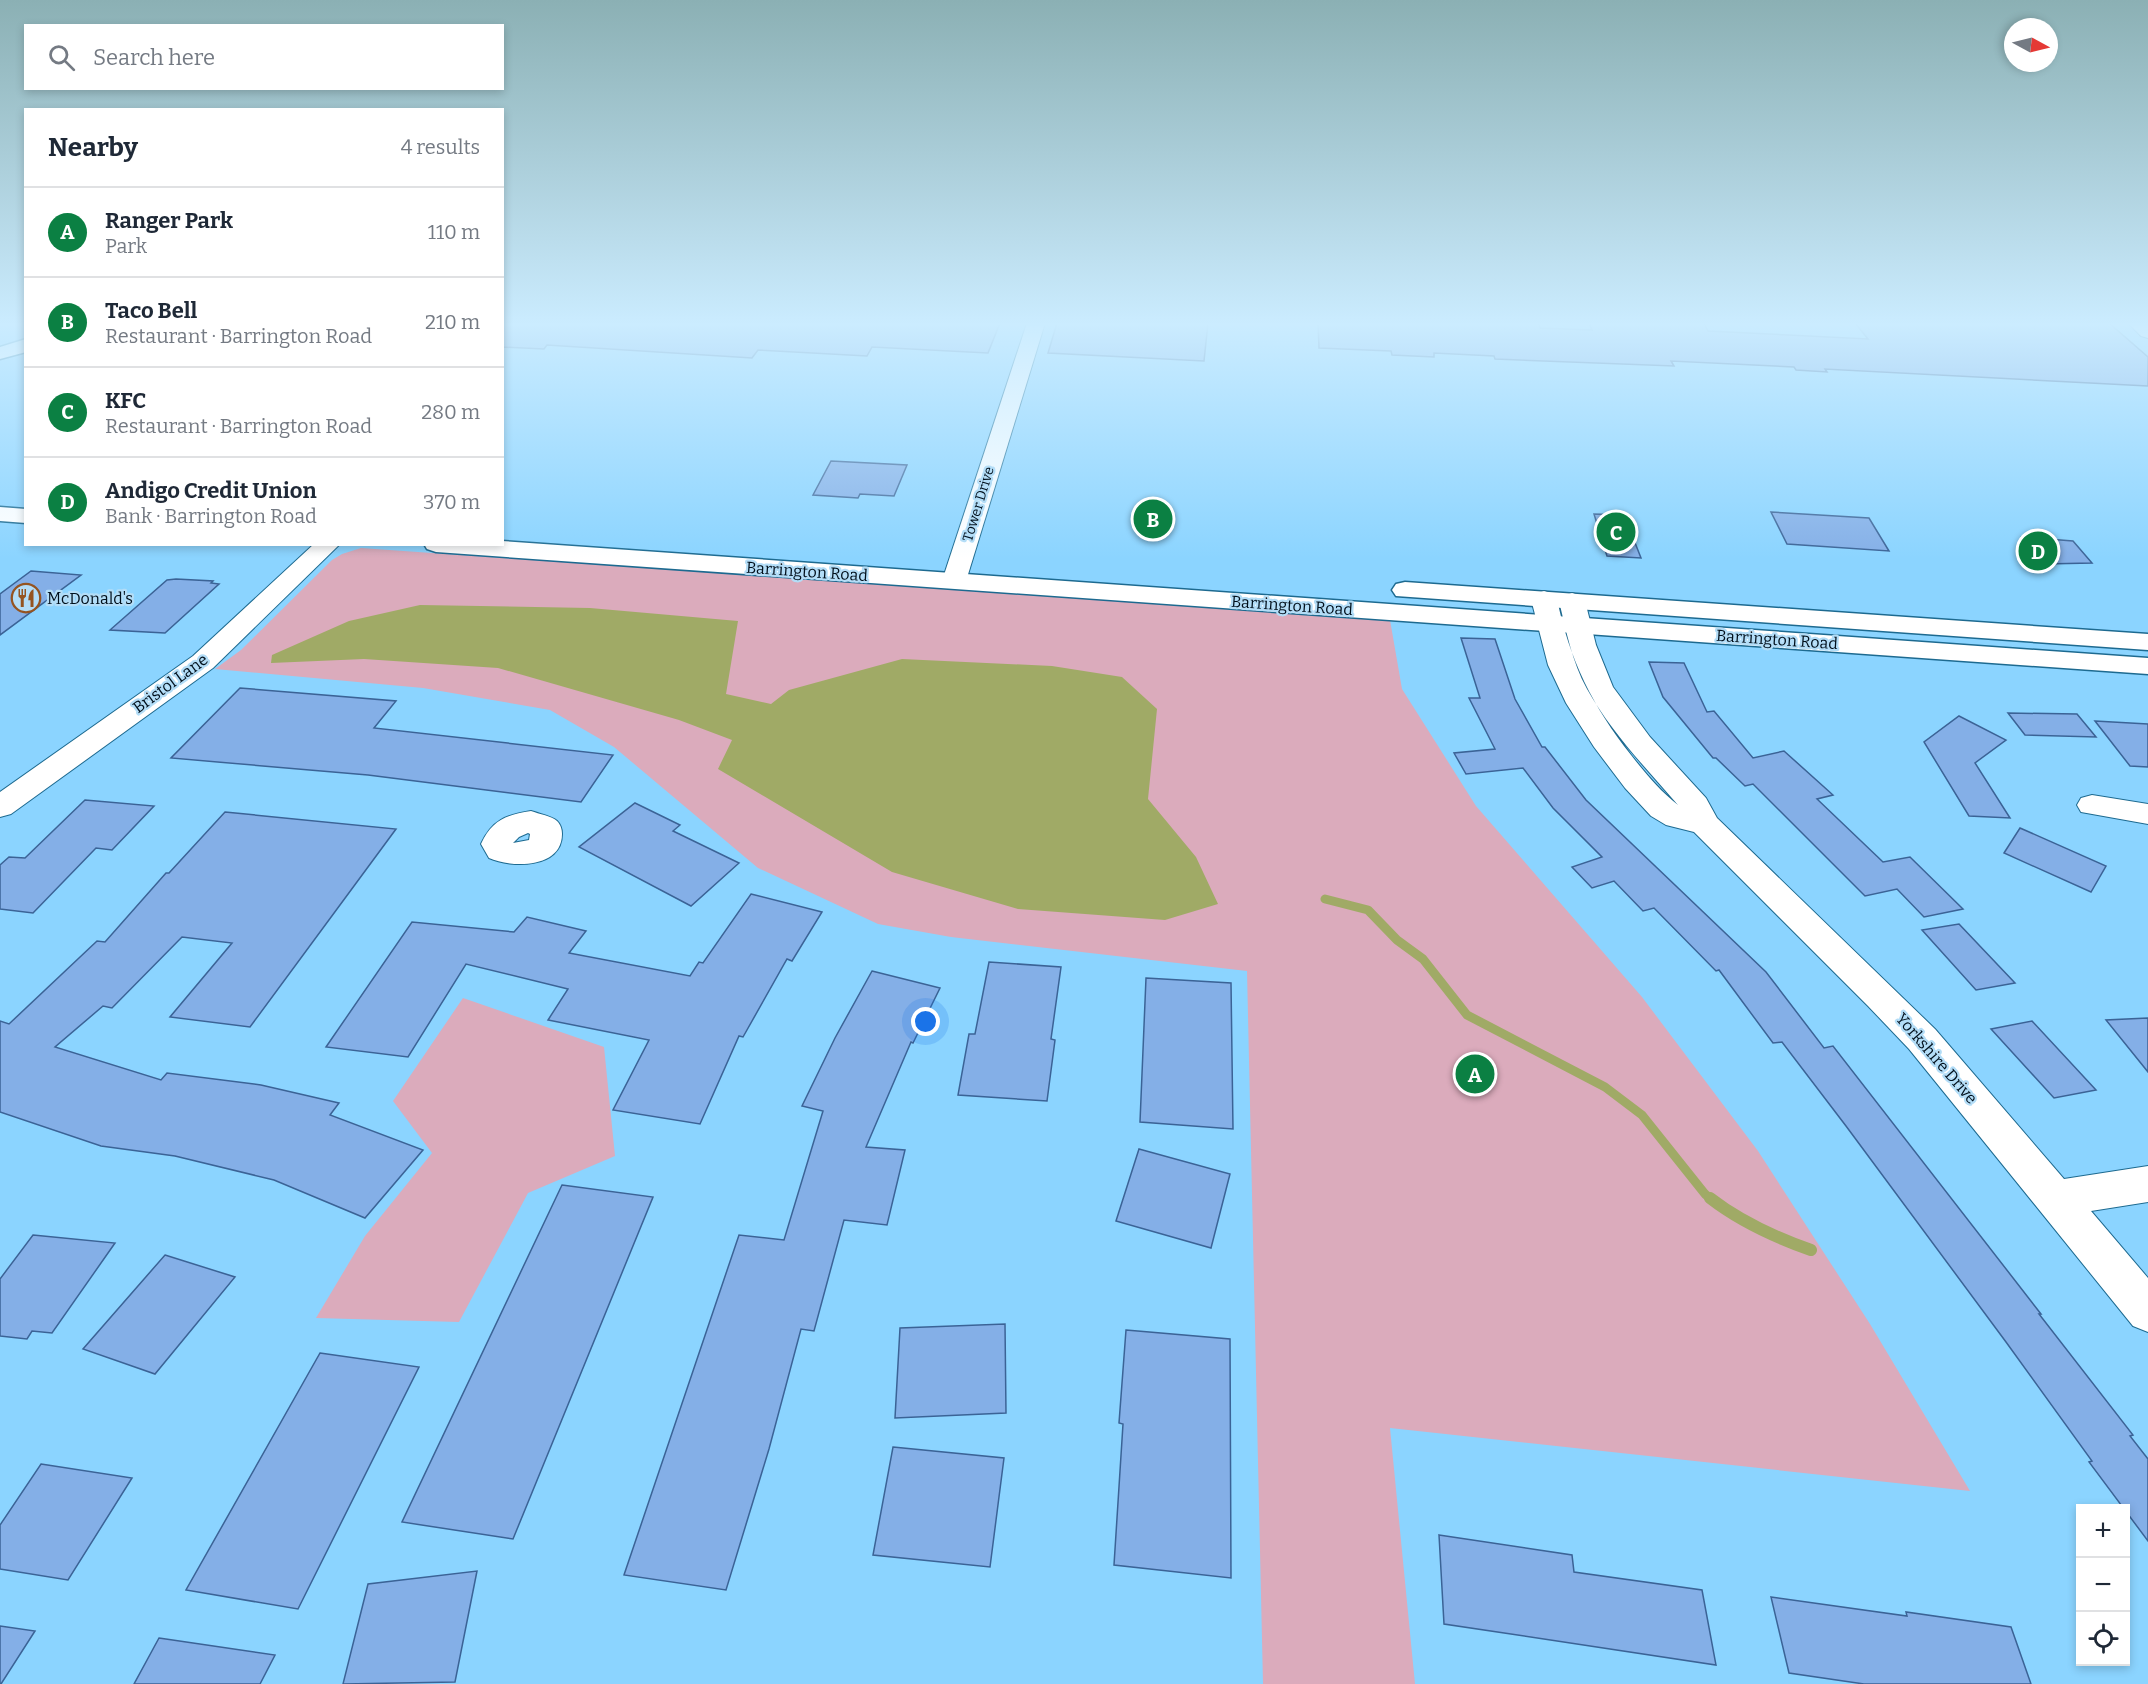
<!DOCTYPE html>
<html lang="en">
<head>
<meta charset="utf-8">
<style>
	body { margin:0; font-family:Bitter,serif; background:#f2f2f3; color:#1f2937 }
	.controls { position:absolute; right:18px; bottom:18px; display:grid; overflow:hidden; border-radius:0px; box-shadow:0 3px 9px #0003 }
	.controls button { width:54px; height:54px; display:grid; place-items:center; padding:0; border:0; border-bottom:2px solid #e0e1e3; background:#fff; color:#1f2937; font:30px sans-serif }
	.compass { position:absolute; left:2004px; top:18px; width:54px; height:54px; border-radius:50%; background:#fff; box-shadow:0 3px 9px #0003; rotate:97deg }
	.you { position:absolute; left:926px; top:1022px; width:21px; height:21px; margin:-15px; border:4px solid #fff; border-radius:50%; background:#1a73e8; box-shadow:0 0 0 9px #1a73e833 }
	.badge { display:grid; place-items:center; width:39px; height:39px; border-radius:50%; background:#0b8043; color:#fff; font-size:20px; font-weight:700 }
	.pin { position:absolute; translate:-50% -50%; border:3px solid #fff; box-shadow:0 2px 6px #0006 }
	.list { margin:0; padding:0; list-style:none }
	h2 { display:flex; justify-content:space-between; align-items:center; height:78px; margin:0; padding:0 24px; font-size:26px }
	h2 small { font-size:20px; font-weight:400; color:#747a83 }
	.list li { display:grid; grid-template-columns:39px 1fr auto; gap:18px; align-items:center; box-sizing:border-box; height:90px; padding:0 24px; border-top:2px solid #e0e1e3 }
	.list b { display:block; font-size:22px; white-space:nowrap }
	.list p { margin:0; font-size:20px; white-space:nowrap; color:#747a83 }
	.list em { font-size:20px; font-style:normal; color:#747a83 }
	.icon { flex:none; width:33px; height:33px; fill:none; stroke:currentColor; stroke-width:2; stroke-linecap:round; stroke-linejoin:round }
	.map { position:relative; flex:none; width:2148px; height:1684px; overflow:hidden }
	.search { position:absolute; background:#fff; box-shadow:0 3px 9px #0003; left:24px; top:24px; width:480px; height:66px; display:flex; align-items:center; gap:15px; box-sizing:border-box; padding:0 21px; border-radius:0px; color:#747a83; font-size:22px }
	.panel { position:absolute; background:#fff; box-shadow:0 3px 9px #0003; left:24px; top:108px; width:480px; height:438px; border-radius:0px }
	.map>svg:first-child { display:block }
	.green { fill:#dbabbc }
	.water { fill:#a0aa66 }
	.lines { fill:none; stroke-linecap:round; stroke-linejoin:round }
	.stream-far1 { stroke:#a0aa66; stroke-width:9 }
	.stream { stroke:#a0aa66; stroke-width:12 }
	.building { fill:#84afe7; stroke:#3b6396; stroke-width:1.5 }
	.minor-casing { stroke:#1d6a90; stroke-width:2 }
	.secondary-casing { stroke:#1d6a90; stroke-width:3 }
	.minor { fill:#fff; fill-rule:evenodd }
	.secondary { fill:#fff; fill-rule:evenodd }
	.labels { text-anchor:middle; stroke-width:4.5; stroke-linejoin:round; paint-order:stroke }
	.far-street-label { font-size:14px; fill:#000f1b; stroke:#b3ddf7 }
	.street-label { font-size:16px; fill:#000f1b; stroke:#b3ddf7 }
	.poi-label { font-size:16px; fill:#000f1b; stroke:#b3ddf7; text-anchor:start }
</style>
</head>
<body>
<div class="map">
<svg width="2148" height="1684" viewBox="0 0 2148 1684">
	<rect width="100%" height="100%" fill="#8bd4ff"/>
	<g class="green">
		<path d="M361 548 1390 620 1402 689 1476 806 1642 997 1758 1151 1870 1324 1970 1491 1390 1428 1415 1684H1263L1247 971 951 937 878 924 758 868 614 747 550 710 423 688 215 669 241 650 332 560 342 554Z"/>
		<path d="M463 998 604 1047 615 1156 528 1193 459 1322 316 1318 365 1236 432 1153 393 1101Z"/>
	</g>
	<path class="water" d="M420 605 590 608 738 621 726 694 771 704 789 690 902 659 1052 666 1122 677 1157 709 1148 799 1196 857 1218 904 1165 920 1018 909 892 872 718 769 732 740 679 720 498 668 364 659 271 663 272 655 349 621Z"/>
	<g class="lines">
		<path class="stream-far1" d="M1325 899 1368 910 1397 940 1423 959 1467 1015 1605 1087 1642 1115 1705 1194 1712 1200"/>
		<path class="stream" d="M1710 1198C1741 1222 1774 1237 1811 1250"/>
	</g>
	<g class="building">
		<path d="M502 323H1000L988 353 872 347 867 356 758 350 752 358 547 345 544 349 502 347Z"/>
		<path d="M1057 323H1208L1204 361 1048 353Z"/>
		<path d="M1318 323H1539L1540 328 1592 330 1589 323H1704L1708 331 1868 339 1855 323H2109L2148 357V386L1825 369 1827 372 1796 370 1794 367 1671 361 1674 366 1495 359 1494 356 1434 353V357L1392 355 1391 351 1319 348Z"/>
		<path d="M831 461 907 465 894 496 860 494 858 498 813 495Z"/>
		<path d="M1141 506 1169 507 1166 533 1137 531Z"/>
		<path d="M1771 512 1869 518 1889 551 1787 544Z"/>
		<path d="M1594 514 1624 515 1641 558 1607 556Z"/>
		<path d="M2022 537 2073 541 2092 563 2043 564Z"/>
		<path d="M31 571 81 575 0 635V594Z"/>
		<path d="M176 579 213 581 211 583 219 584 165 633 110 630 167 580Z"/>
		<path d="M1461 638 1495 639 1515 699 1542 747H1545L1586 800 1766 972 1824 1048 1833 1046 2041 1314H2039L2133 1435 2130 1436 2148 1459V1541L2089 1462 2092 1461 2006 1342 1846 1126 1782 1042 1773 1043 1719 970 1716 971 1654 908 1643 911 1614 881 1592 888 1572 867 1602 857 1553 808 1523 768 1466 774 1454 753 1495 749 1469 698H1480Z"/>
		<path d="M1649 662 1684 663 1707 712 1714 711 1753 758 1784 751 1833 795 1817 799 1883 862 1910 857 1963 909 1924 917 1897 889 1865 896 1753 784 1745 786 1716 758H1713L1663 697Z"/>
		<path d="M240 688 396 701 374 728 613 755 581 802 368 775 171 758Z"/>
		<path d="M2008 713 2077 714 2096 737 2025 735Z"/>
		<path d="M1959 716 2006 740 1975 763 2010 818 1969 816 1924 742Z"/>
		<path d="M2095 721 2148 724V767L2130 766Z"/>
		<path d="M85 800 154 806 112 850 96 848 33 913 0 909V865L9 857 25 858Z"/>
		<path d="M635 803 680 825 673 831 739 863 691 906 579 847Z"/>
		<path d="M225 812 396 829 250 1027 170 1017 232 943 182 937 112 1008 103 1006 55 1047 161 1080 167 1073 261 1085 339 1103 330 1115 423 1150 365 1218 274 1180 175 1156 101 1146 0 1112V1021L9 1024 97 941 105 942 166 873H169Z"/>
		<path d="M2020 828 2106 866 2091 892 2004 853Z"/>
		<path d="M751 894 822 912 792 961 787 959 743 1037 739 1036 700 1124 613 1110 649 1040 548 1020 568 989 466 964 408 1057 326 1047 412 922 514 932 527 917 586 931 569 953 690 976 699 962 703 963Z"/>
		<path d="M1959 924 2015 983 1976 990 1922 930Z"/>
		<path d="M989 962 1061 967 1051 1039 1055 1040 1047 1101 958 1095 969 1034H975Z"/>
		<path d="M872 971 940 988 913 1043 911 1042 866 1147 905 1150 887 1225 844 1220 814 1331 801 1329 769 1449 726 1590 624 1575 739 1235 784 1240 823 1111 802 1106 835 1038Z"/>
		<path d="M1146 978 1231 983 1233 1129 1140 1122Z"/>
		<path d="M2148 1018V1072L2106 1020Z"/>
		<path d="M2032 1021 2096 1090 2054 1098 1991 1029Z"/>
		<path d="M1139 1149 1230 1174 1211 1248 1116 1221Z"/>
		<path d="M562 1185 653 1197 513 1539 402 1522Z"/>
		<path d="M33 1235 115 1243 52 1333 32 1331 27 1339 0 1336V1279Z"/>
		<path d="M165 1255 235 1277 155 1374 83 1349Z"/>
		<path d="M1005 1324 1006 1413 895 1418 900 1328Z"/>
		<path d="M1126 1330 1230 1339 1231 1578 1114 1565 1123 1424 1119 1423Z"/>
		<path d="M320 1353 419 1367 298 1609 186 1590Z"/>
		<path d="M893 1447 1004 1458 990 1567 873 1555Z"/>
		<path d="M41 1464 132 1478 68 1580 0 1569V1525Z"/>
		<path d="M1439 1535 1572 1555 1574 1572 1702 1590 1716 1665 1444 1624Z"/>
		<path d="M477 1571 455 1682 343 1684 368 1584Z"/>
		<path d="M1771 1597 1907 1616 1906 1612 2011 1627 2031 1684H1864L1789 1673Z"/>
		<path d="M0 1626 35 1631 1 1684H0Z"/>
		<path d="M159 1638 275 1655 260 1684H134Z"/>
	</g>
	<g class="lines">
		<g class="minor-casing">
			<g id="minor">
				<path d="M1027 323H1045L966 581 963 586 954 588 945 586 942 581Z"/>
				<path d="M2128 323H2148V338L2141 336Z"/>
				<path d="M314 544H340L213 668 11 814 0 817V792L193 656Z"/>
				<path d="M1544 591 1553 594 1557 599C1569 659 1593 707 1631 755 1645 773 1660 791 1678 805 1646 768 1611 732 1587 689 1572 662 1566 630 1559 601L1563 596 1572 593 1581 596 1585 601 1596 645 1613 687 1650 737 1706 798 1717 818 1935 1029 2064 1179 2148 1166V1202L2091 1211 2148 1278V1332L2133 1326 1909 1049 1868 1006 1694 832 1666 825 1651 816 1625 788 1594 747 1566 703 1548 665 1531 599 1535 594Z"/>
				<path d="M2092 795 2148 804V824L2081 812 2077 805 2081 798Z"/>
				<path d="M531 811C539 814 552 816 557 821 561 825 562 830 562 834 562 869 511 868 489 858L481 844C492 820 506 815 531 811ZM528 833 530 834 529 840 513 843 519 837Z"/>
			</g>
		</g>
		<g class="secondary-casing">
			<g id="secondary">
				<path d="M26 339V352L0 359V347Z"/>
				<path d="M0 507 26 509V523L0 521Z"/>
				<path d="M502 541 2148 658V674L436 552 427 549 424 544H502Z"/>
				<path d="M1405 582 2148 634V650L1396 596 1392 590 1396 584Z"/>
			</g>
		</g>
		<use href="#minor" class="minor"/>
		<use href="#secondary" class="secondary"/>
	</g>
	<linearGradient id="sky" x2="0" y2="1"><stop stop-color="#8bb0b4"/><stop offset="0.58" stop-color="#cbecff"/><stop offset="1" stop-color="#cbecff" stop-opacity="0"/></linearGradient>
	<rect width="2148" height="559" fill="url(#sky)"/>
	<defs>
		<g id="restaurant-ring" transform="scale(1.5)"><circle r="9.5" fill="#b3ddf7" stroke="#955420" stroke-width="1.5"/><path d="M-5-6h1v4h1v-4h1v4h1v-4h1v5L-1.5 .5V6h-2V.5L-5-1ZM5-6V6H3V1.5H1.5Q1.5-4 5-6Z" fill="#955420"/></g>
	</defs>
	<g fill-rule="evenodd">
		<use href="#restaurant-ring" x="26" y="598"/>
	</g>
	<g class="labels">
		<g class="far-street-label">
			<text transform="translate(978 504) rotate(-73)" y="5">Tower Drive</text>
		</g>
		<g class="street-label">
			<text transform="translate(807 571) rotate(4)" y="6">Barrington Road</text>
			<text transform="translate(1292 605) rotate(4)" y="6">Barrington Road</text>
			<text transform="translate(1777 639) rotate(4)" y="6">Barrington Road</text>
			<text transform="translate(170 683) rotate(-36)" y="6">Bristol Lane</text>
			<text transform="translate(1937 1058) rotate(49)" y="6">Yorkshire Drive</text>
		</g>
		<g class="poi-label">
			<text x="47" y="604">McDonald's</text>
		</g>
	</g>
</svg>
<div class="controls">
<button>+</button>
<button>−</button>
<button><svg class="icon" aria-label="locate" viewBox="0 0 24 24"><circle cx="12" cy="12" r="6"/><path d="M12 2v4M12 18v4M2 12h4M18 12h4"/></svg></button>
</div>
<svg class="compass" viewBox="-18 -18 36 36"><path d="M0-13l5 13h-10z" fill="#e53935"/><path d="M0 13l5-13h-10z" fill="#747a83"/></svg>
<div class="you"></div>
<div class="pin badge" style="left:1475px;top:1074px">A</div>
<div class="pin badge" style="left:1153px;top:519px">B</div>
<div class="pin badge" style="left:1616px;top:532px">C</div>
<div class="pin badge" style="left:2038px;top:551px">D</div>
<div class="search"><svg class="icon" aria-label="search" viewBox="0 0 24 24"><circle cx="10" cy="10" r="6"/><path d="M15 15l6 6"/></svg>Search here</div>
<section class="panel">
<h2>Nearby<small>4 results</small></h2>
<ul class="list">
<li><span class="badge">A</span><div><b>Ranger Park</b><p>Park</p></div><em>110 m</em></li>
<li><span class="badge">B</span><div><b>Taco Bell</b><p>Restaurant · Barrington Road</p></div><em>210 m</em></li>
<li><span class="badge">C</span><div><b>KFC</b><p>Restaurant · Barrington Road</p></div><em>280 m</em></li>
<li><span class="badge">D</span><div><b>Andigo Credit Union</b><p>Bank · Barrington Road</p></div><em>370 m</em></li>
</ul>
</section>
</div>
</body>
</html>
